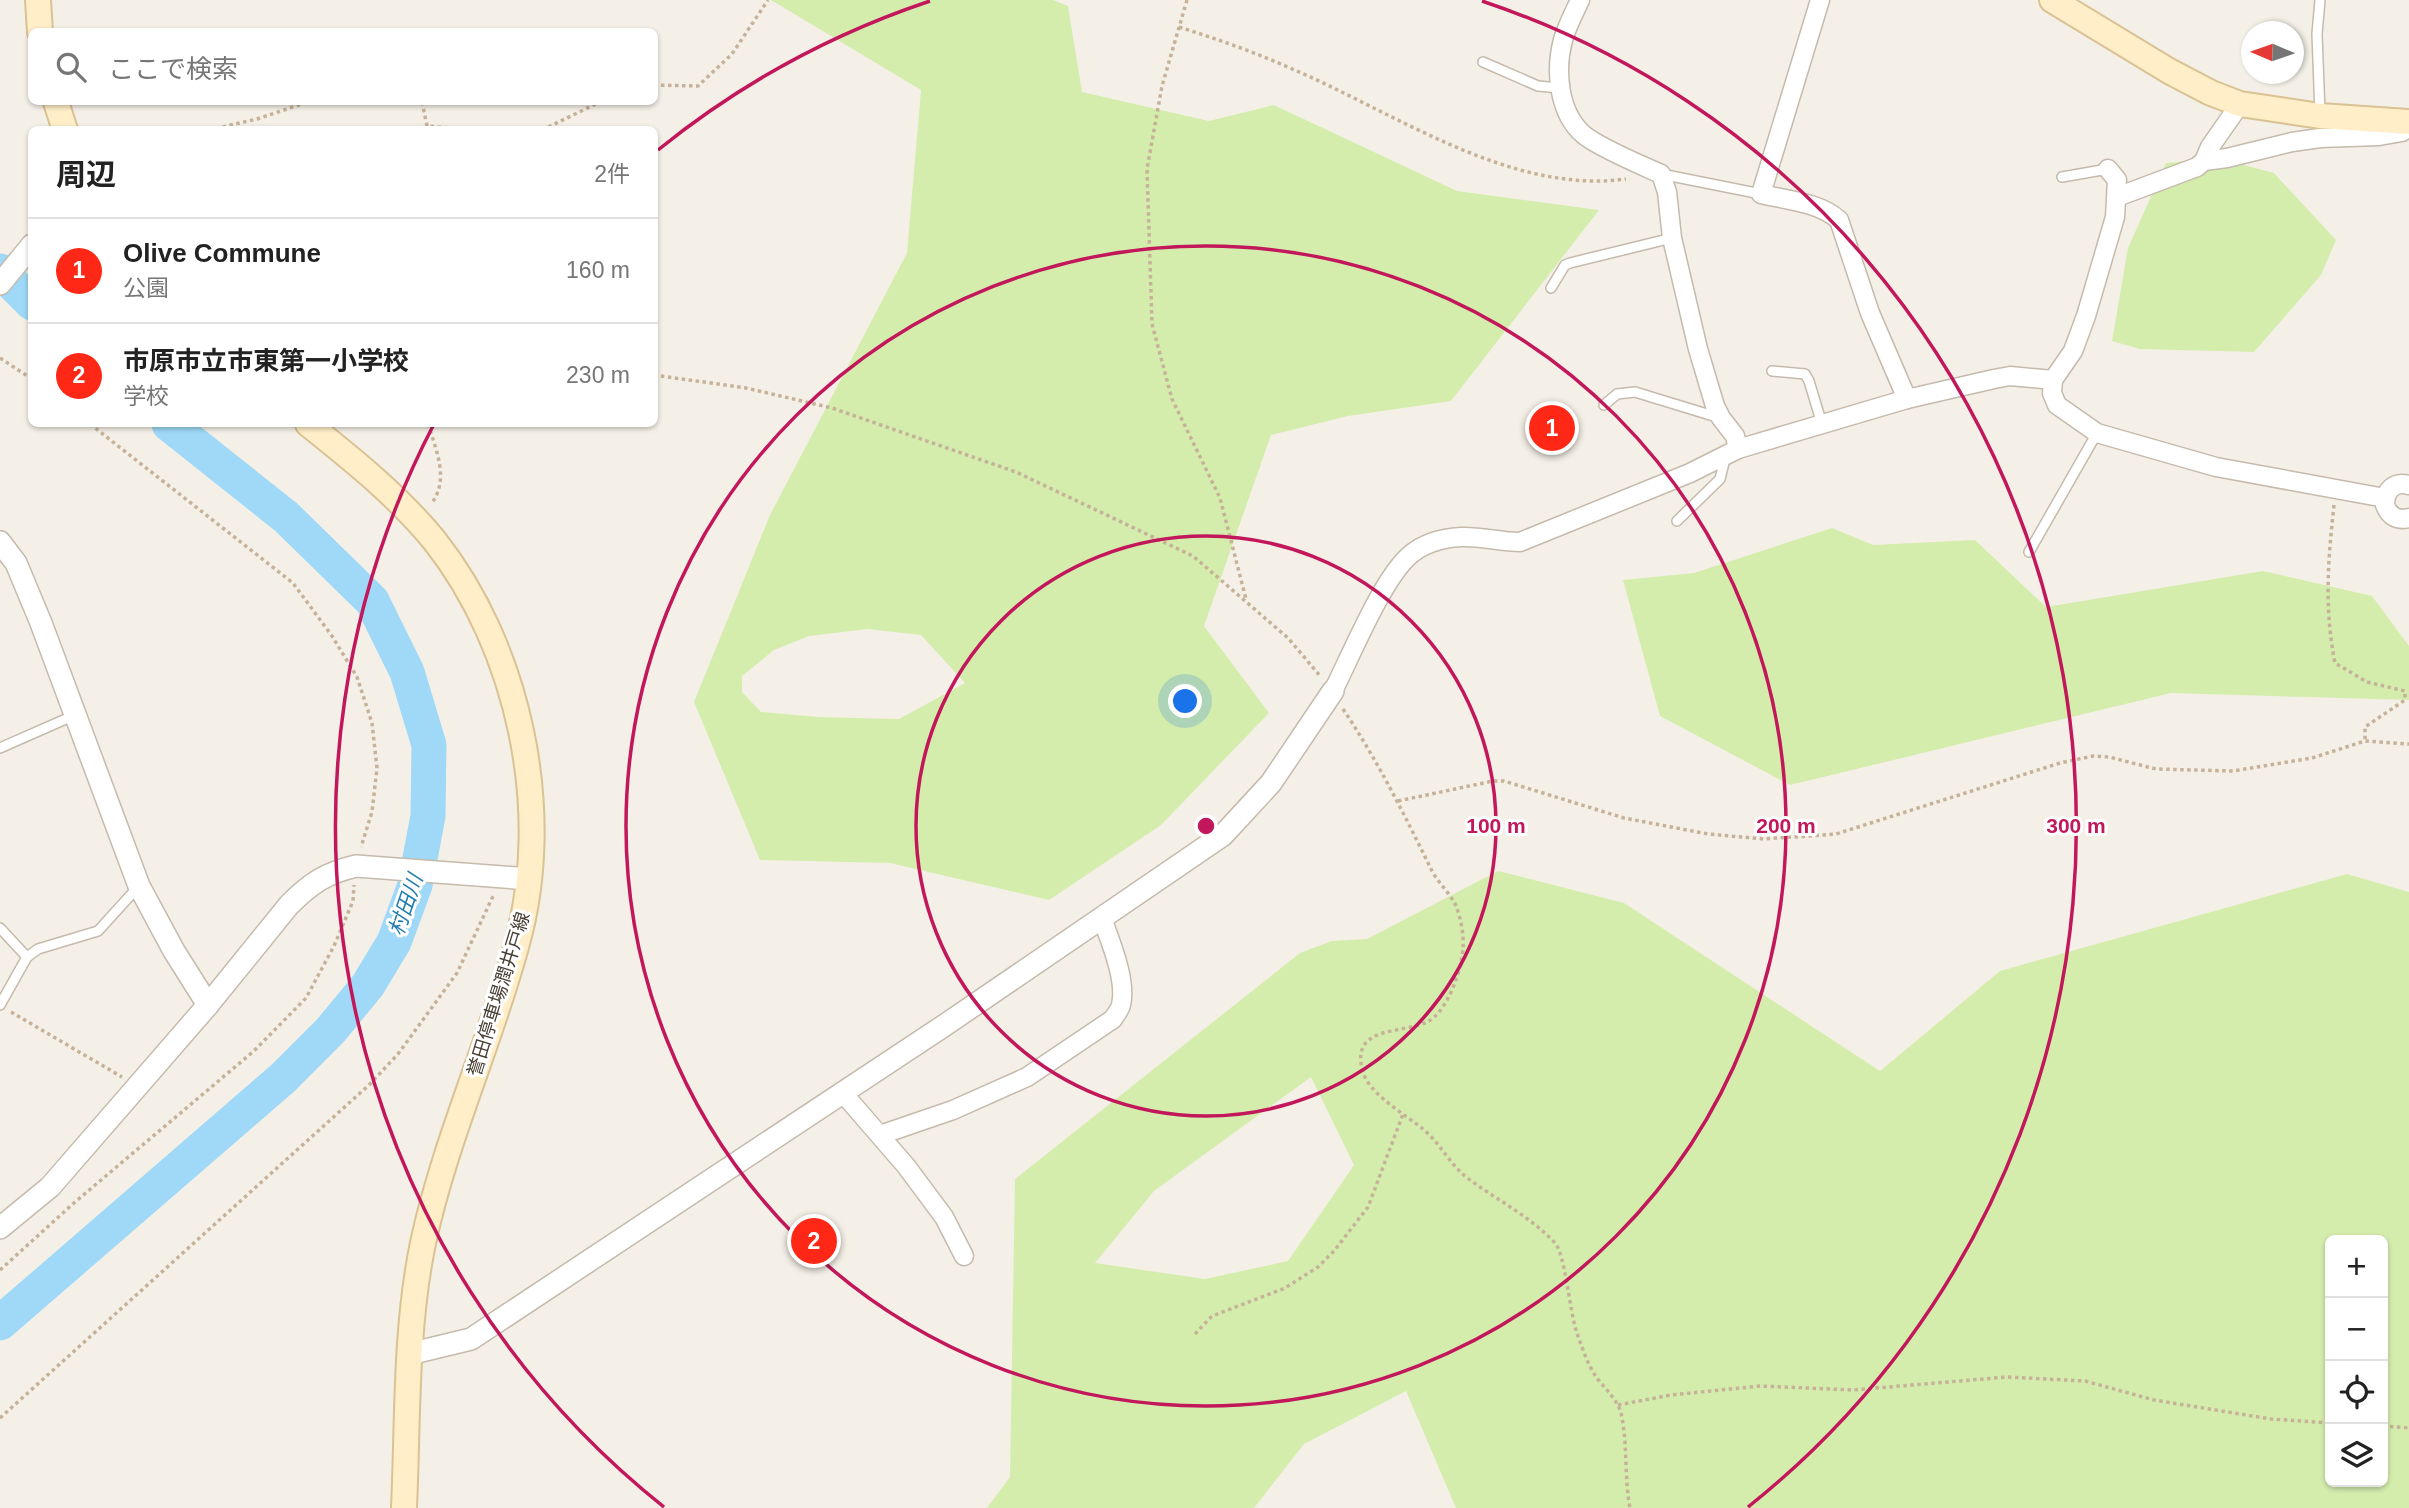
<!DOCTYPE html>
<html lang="ja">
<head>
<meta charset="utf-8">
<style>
	body { margin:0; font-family:Helvetica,"Noto Sans JP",sans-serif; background:#f2f2f2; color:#222 }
	.controls { position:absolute; right:21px; bottom:21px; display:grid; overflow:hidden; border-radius:10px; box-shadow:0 2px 5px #0004 }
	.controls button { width:63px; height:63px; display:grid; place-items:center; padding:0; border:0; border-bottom:2px solid #e0e0e0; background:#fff; color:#222; font:35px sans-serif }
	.compass { position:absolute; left:2241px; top:21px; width:63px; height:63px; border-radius:50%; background:#fff; box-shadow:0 2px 5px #0004; rotate:272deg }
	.you { position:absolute; left:1186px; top:702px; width:24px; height:24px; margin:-18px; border:5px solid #fff; border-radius:50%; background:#1a73e8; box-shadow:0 0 0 10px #1a73e833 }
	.badge { display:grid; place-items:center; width:46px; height:46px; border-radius:50%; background:#ff2715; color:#fff; font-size:23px; font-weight:700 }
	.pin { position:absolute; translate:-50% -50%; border:4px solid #fff; box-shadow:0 2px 7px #0006 }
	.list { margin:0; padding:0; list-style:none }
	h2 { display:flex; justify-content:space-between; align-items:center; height:91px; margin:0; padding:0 28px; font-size:30px }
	h2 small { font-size:23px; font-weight:400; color:#767676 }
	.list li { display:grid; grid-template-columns:46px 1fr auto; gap:21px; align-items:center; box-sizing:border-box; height:105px; padding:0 28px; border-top:2px solid #e0e0e0 }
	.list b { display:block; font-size:26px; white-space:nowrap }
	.list p { margin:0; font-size:23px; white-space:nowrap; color:#767676 }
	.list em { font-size:23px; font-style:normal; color:#767676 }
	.icon { flex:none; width:38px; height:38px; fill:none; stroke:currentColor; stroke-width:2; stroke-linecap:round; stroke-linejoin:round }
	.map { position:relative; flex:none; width:2409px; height:1508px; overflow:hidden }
	.search { position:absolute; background:#fff; box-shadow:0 2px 5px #0004; left:28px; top:28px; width:630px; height:77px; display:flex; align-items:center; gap:18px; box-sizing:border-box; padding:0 24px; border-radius:10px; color:#767676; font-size:26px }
	.panel { position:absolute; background:#fff; box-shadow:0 2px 5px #0004; left:28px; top:126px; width:630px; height:301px; border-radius:10px }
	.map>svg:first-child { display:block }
	.green { fill:#d4edad; fill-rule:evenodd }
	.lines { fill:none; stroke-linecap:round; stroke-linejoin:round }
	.river { stroke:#9fd9f7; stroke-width:35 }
	.service-casing { stroke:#c5baac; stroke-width:12 }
	.minor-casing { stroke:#c5baac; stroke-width:21 }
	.tertiary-casing { stroke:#c5baac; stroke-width:24 }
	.secondary-casing { stroke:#d9c293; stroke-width:28 }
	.path { stroke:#c5b299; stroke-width:3.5; stroke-dasharray:3.5 3.5; stroke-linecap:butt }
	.service { stroke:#fff; stroke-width:9 }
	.minor { stroke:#fff; stroke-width:18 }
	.tertiary { stroke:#fff; stroke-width:21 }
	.secondary { stroke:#ffeec8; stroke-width:24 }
	.ring { fill:none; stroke:#c2185b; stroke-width:3.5 }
	.labels { text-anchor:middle; stroke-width:6; stroke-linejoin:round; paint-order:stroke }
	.street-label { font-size:19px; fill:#494035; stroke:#fff }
	.water-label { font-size:21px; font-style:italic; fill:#227dae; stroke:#fff }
	.centre { fill:#c2185b; stroke:#fff; stroke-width:3.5 }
	.ring-label { font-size:21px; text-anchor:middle; font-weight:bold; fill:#c2185b; stroke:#fff; stroke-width:6; stroke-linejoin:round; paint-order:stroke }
</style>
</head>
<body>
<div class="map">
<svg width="2409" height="1508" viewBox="0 0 2409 1508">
	<rect width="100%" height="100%" fill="#f5f0e7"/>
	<g class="green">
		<path d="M771 0H1053L1068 6 1082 92 1209 121 1274 105 1457 191 1599 210 1451 401 1348 416 1271 435 1204 626 1269 713 1161 825 1049 900 890 863 760 860 694 702 770 515 907 253 921 90ZM867 629 921 635 965 683 899 719 818 717 761 712 742 692V676L774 650 809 636Z"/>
		<path d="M2217 158 2274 173 2336 240 2321 275 2254 352 2140 349 2112 341 2128 248 2166 163Z"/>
		<path d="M1832 528 1873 545 1975 540 2046 607 2263 571 2372 596 2409 646V700L2171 693 1790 785 1660 716 1623 580 1694 573Z"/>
		<path d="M1498 871 1624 903 1880 1071 2000 971 2347 874 2409 892V1508H1456L1406 1391 1304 1444 1254 1508H987L1010 1477 1015 1179 1300 953 1332 941 1367 939ZM1311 1077 1354 1165 1288 1261 1205 1279 1095 1263 1154 1191ZM2330 1240H2383V1482H2330Z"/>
	</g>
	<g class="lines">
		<g class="river">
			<path d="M0 271 32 303"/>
			<path d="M0 1323 283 1078 331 1030 368 985 394 942 415 885 428 816 429 745 407 672 372 601 286 517 169 424"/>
		</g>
		<g class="service-casing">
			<g id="service">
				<path d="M1483 62 1538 86 1560 88"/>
				<path d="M2320 114 2317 34 2320 0"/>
				<path d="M1661 174 1761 194"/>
				<path d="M2062 177 2108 169"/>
				<path d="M1551 288 1565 265 1570 263 1672 238"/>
				<path d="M1772 371 1805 374 1809 381 1822 424"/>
				<path d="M1604 405 1617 394 1635 392 1720 418"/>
				<path d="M1677 521 1720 479 1726 455"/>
				<path d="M2029 552 2097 433"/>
				<path d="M0 748 75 715"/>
				<path d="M0 928 27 957"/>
				<path d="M0 1005 27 957 38 949 98 931 138 887"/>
			</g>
		</g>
		<g class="minor-casing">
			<g id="minor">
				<path d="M1580 0C1574 13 1567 26 1563 40 1555 70 1558 113 1584 135 1600 148 1641 165 1661 174L1667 192 1672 238 1698 349 1715 406 1721 418 1735 436 1738 449"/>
				<path d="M1820 0 1761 194C1786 200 1819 202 1839 220L1870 313 1907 399"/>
				<path d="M2204 161 2227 158 2292 142 2320 138 2379 136 2402 132 2409 127"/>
				<path d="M2108 169 2117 180 2115 217 2086 316 2073 351 2053 380 2052 393 2057 405 2097 433 2216 467 2385 498"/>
				<path d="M2117 197 2197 167 2204 161 2210 147 2240 104"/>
				<path d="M2409 485C2394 481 2385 490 2385 505 2389 516 2397 521 2409 518"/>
				<path d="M1333 691C1351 656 1382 579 1410 555 1424 543 1443 538 1461 537 1480 536 1500 542 1520 542L1690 473 1738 449 1907 399 1994 379 2010 376 2053 380"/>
				<path d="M842 1092 906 1166 944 1217 964 1256"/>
				<path d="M880 1135 953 1110 1027 1077 1113 1019C1115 1015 1120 1010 1121 1005 1127 980 1110 941 1102 918"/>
			</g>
		</g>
		<g class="tertiary-casing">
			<g id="tertiary">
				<path d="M0 284 32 245"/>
				<path d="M0 542 16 563 41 623 139 886 174 951 208 1005"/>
				<path d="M0 1228 50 1187 208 1005 289 905C311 883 326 873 356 866L530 879"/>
				<path d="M409 1354 471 1339 945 1025 1223 835 1271 783 1333 691"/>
			</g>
		</g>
		<g class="secondary-casing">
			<g id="secondary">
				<path d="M38 0 40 32"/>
				<path d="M2052 0 2169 71 2211 93 2240 104 2320 116 2409 122"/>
				<path d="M56 102 65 130"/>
				<path d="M308 424C353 460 397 495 434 540 519 647 554 811 517 943 490 1044 445 1140 423 1243 405 1330 408 1420 404 1508"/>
			</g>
		</g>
		<g class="path">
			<path d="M1187 0 1162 86 1147 169 1152 324 1172 399 1220 498 1246 599"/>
			<path d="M1179 27C1217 39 1254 52 1290 68 1394 112 1510 195 1626 179"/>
			<path d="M654 85 698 86 732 54 768 0"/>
			<path d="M422 102 427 126 475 130"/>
			<path d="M209 130 257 119 308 102"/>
			<path d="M542 130 600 102"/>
			<path d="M0 358 32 379"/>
			<path d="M654 375 746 388 832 408 1016 472 1193 556 1288 638 1321 677"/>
			<path d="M90 424 293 583 332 636 357 677 372 723 377 768 372 812 361 847"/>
			<path d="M428 424C436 450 450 480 431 504"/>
			<path d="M2334 505C2328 561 2324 607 2335 663L2367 682 2405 691V700L2365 727V741"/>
			<path d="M1343 709C1378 761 1405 816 1432 871 1439 884 1451 894 1456 906 1461 919 1464 935 1463 948 1462 969 1447 1013 1427 1022 1402 1034 1349 1025 1363 1072 1369 1094 1406 1115 1423 1129 1440 1143 1449 1163 1466 1177 1495 1199 1530 1216 1555 1243 1565 1254 1570 1312 1576 1330 1581 1345 1588 1366 1597 1378 1606 1390 1617 1399 1621 1413 1628 1444 1624 1477 1630 1508"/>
			<path d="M1398 801 1493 781H1504L1624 818 1708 834 1764 839 1836 834 2060 763 2093 756 2109 757 2156 769 2233 771 2312 758 2365 741 2409 744"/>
			<path d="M11 1012 122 1077"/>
			<path d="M0 1270 75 1202 254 1051 306 998 334 946 353 901 354 885"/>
			<path d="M1195 1334 1212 1316 1285 1288 1318 1267 1334 1251 1368 1207 1403 1114"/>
			<path d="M1618 1405 1671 1395 1760 1386 1853 1390 2007 1377 2085 1381 2154 1400 2271 1419 2330 1423"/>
			<path d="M0 1418 369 1085 398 1054 457 973 494 894"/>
			<path d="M2383 1426 2409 1428"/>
		</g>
		<use href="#service" class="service"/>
		<use href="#minor" class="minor"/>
		<use href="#tertiary" class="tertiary"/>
		<use href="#secondary" class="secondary"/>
	</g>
	<g class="ring">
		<circle cx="1206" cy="826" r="290"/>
		<circle cx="1206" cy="826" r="580"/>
		<path d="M664 1507A870 870 0 0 1 434 424M658 150A870 870 0 0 1 930 1M1482 1A870 870 0 0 1 1748 1507"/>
	</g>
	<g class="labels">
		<g class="street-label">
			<text transform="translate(498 994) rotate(-73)" y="7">誉田停車場潤井戸線</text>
		</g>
		<g class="water-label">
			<text transform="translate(406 905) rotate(-71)" y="7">村田川</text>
		</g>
	</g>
	<circle cx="1206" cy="826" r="10" class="centre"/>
	<g class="ring-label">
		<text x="1496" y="833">100 m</text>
		<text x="1786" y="833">200 m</text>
		<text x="2076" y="833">300 m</text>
	</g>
</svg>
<div class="controls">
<button>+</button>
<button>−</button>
<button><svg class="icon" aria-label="locate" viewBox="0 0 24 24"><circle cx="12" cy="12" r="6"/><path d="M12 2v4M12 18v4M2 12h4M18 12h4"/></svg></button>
<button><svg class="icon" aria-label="layers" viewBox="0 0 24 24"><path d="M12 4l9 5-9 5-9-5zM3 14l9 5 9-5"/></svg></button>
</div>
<svg class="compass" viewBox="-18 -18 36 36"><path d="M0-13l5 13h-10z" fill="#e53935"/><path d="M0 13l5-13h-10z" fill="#767676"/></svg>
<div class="you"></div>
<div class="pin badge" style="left:1552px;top:428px">1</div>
<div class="pin badge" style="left:814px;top:1241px">2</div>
<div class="search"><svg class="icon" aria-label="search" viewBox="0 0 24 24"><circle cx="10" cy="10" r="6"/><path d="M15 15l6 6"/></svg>ここで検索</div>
<section class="panel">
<h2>周辺<small>2件</small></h2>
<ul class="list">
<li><span class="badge">1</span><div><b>Olive Commune</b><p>公園</p></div><em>160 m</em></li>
<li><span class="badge">2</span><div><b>市原市立市東第一小学校</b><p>学校</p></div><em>230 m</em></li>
</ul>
</section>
</div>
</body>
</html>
